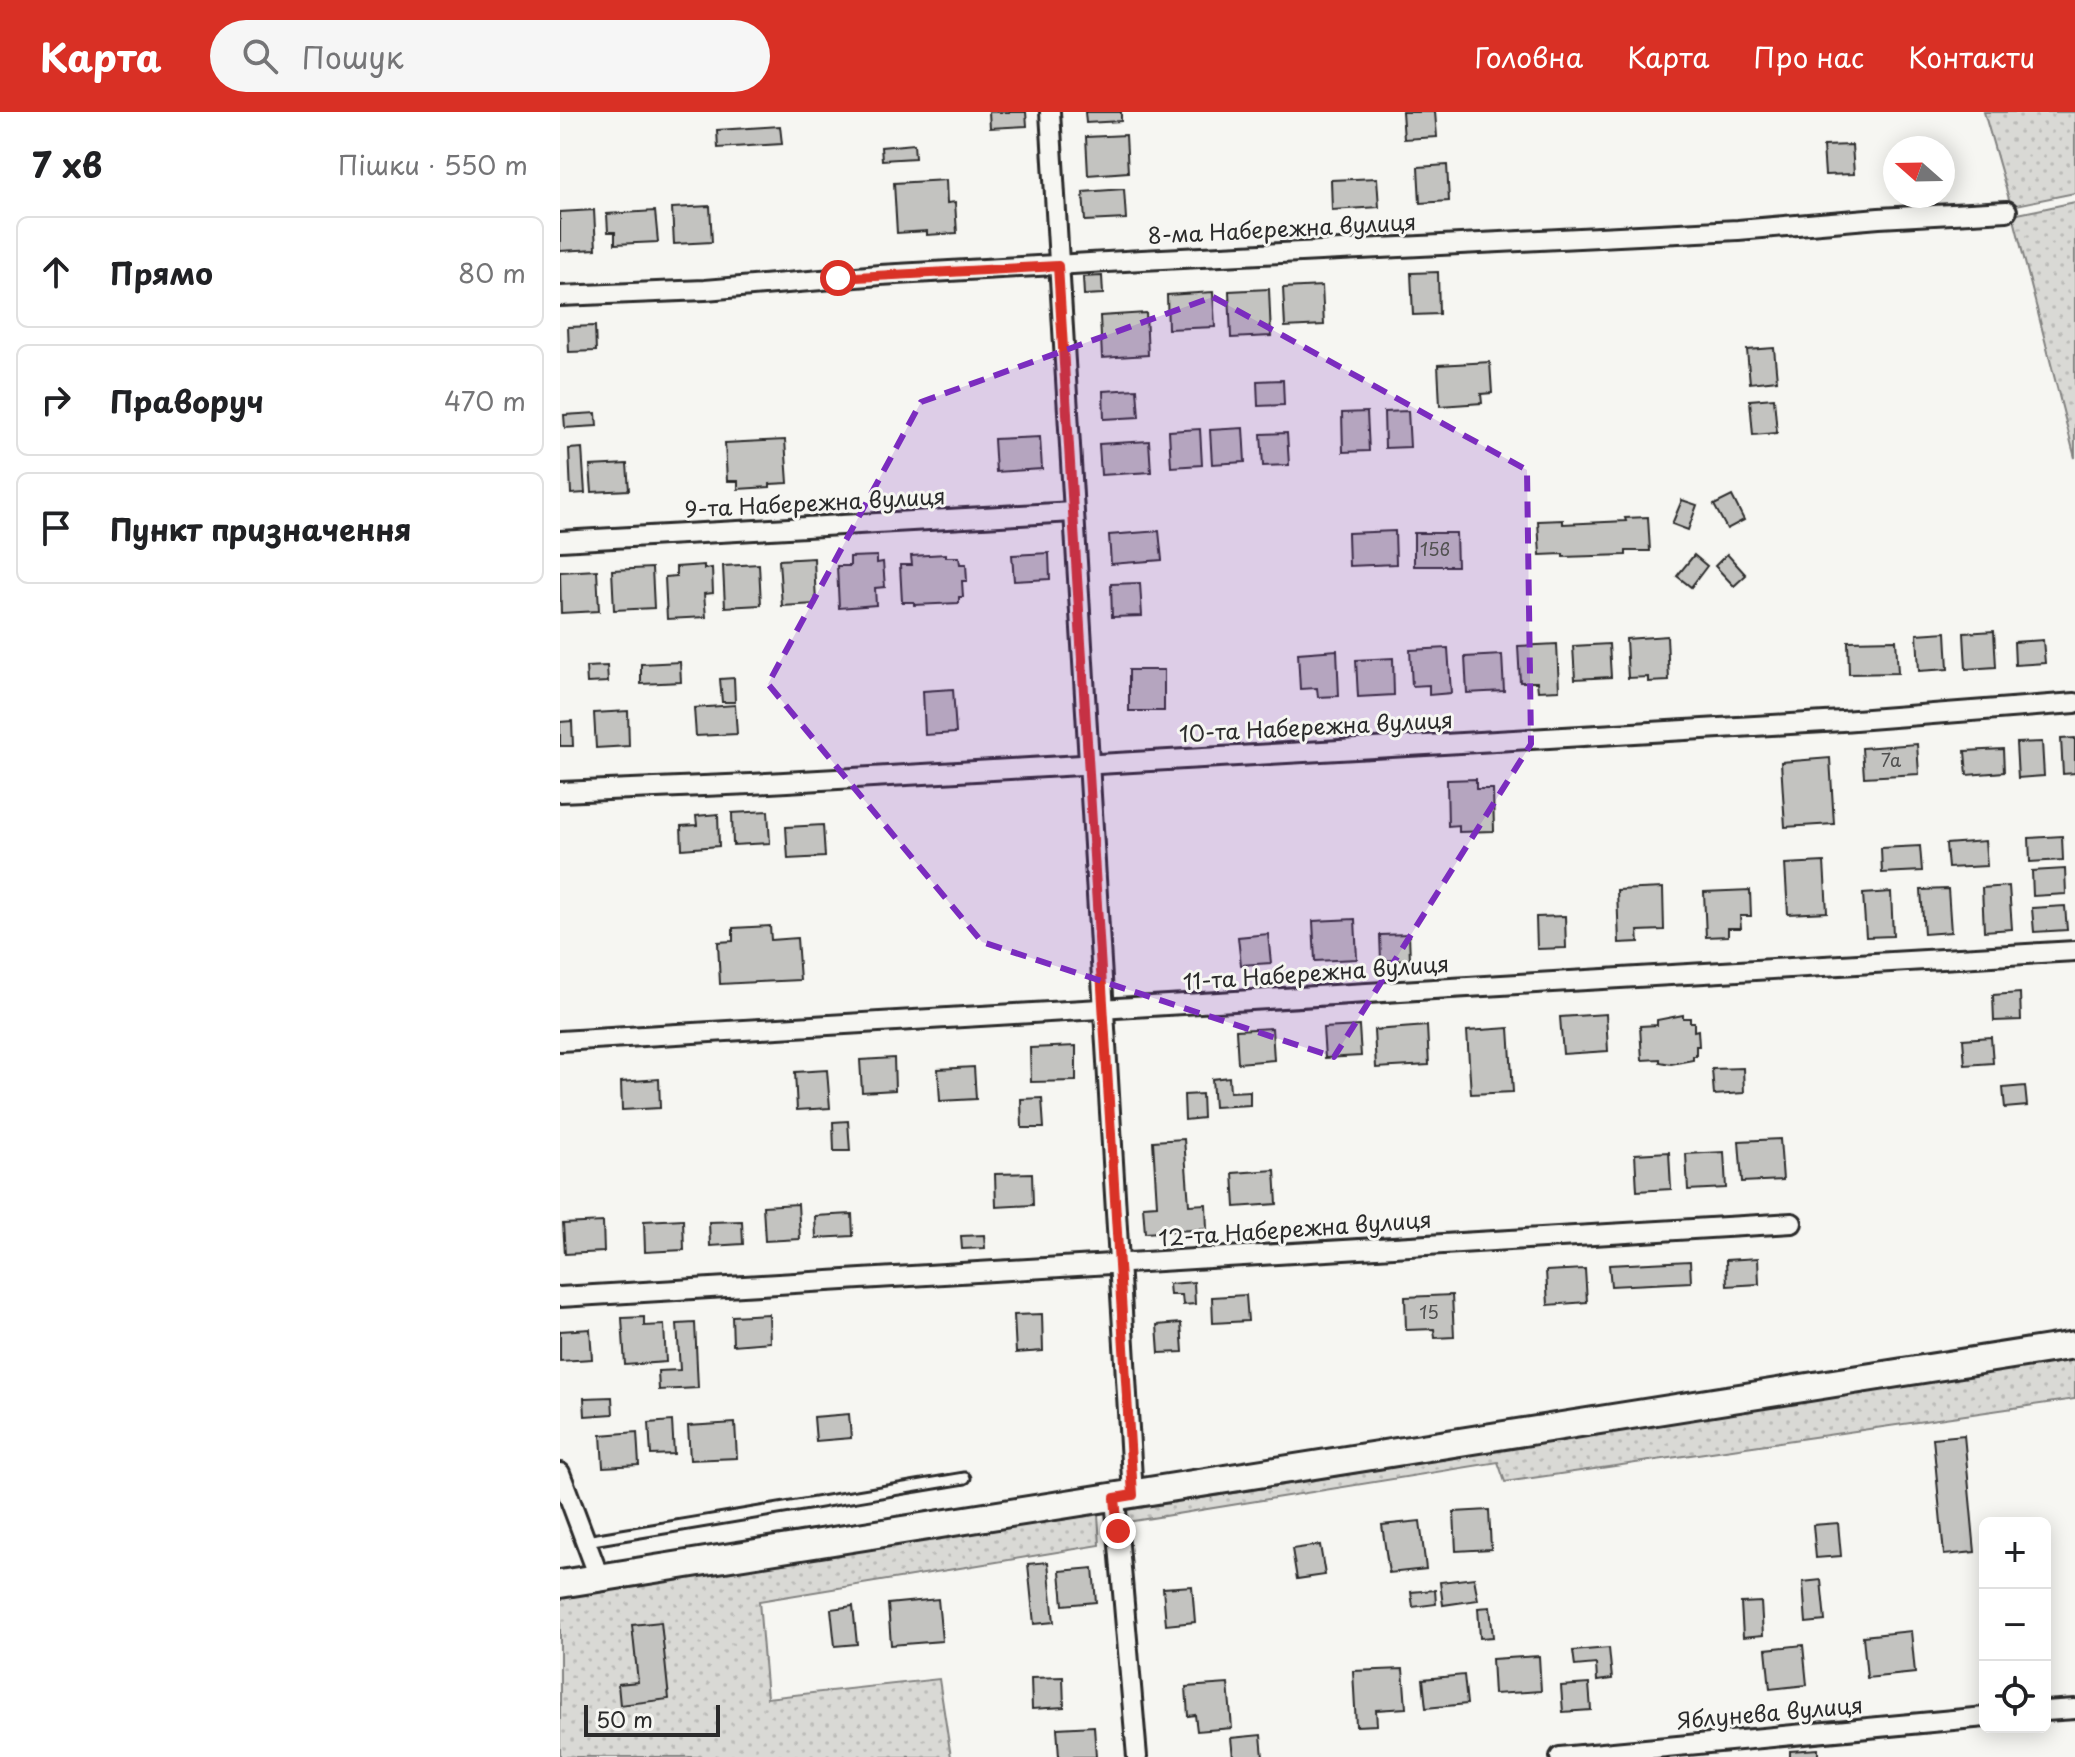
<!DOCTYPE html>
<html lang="uk">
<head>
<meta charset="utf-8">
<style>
	body { margin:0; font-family:"Playpen Sans",sans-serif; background:#f6f6f6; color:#202124 }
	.controls { position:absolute; right:24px; bottom:24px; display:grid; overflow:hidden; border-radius:12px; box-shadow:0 4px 20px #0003 }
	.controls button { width:72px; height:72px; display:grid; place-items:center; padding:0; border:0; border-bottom:2px solid #e0e0e0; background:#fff; color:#202124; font:40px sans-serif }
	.compass { position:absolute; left:1323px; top:24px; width:72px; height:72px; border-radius:50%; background:#fff; box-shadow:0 4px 20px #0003; rotate:290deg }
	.scale { position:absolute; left:24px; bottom:20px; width:136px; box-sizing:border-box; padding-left:8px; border:4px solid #2b2b2b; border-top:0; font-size:22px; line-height:28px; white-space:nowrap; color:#2b2b2b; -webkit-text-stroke:6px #f6f6f2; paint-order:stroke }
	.stop { position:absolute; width:24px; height:24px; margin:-18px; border:6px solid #d93025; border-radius:50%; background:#fff }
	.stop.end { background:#d93025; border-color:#fff; box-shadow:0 2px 8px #0008 }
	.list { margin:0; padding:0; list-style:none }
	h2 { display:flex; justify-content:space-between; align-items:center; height:104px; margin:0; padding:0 32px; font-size:34px }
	h2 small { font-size:26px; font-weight:400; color:#757577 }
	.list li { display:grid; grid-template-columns:52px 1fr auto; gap:24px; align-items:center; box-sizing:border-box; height:112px; margin:0 16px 16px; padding:0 16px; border:2px solid #e0e0e0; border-radius:12px }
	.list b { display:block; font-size:30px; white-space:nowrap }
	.list em { font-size:26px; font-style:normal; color:#757577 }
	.icon { flex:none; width:44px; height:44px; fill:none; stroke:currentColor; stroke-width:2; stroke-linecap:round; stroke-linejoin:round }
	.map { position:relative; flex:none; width:1515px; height:1645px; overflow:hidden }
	header { display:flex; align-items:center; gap:48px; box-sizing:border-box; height:112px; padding:0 40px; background:#d93025; color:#fff }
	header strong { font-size:38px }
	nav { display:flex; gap:44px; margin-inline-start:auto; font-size:28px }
	.search { width:560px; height:72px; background:#f6f6f6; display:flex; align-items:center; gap:20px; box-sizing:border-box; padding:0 28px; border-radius:44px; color:#757577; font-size:30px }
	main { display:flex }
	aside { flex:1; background:#fff }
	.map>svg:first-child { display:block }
	.grass { fill:url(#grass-dots); stroke:#828280; stroke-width:2 }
	.building { fill:#c3c3c0; stroke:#2b2b2b; stroke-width:2 }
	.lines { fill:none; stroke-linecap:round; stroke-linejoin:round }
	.lane-casing { stroke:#2b2b2b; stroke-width:15 }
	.street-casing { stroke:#2b2b2b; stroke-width:24 }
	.secondary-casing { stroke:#2b2b2b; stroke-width:32 }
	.lane { stroke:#f6f6f2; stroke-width:9 }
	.street { stroke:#f6f6f2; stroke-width:18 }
	.secondary { stroke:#f6f6f2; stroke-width:26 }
	.route { stroke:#d93025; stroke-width:10 }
	.marked { fill:#7b2cbf; fill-opacity:0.2; stroke:#7b2cbf; stroke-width:6; stroke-dasharray:16 10; stroke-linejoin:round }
	.labels { text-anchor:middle; stroke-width:6; stroke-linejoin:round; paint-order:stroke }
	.number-label { font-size:18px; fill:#515150 }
	.street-label { font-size:22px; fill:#2b2b2b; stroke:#f6f6f2 }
</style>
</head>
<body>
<header>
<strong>Карта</strong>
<div class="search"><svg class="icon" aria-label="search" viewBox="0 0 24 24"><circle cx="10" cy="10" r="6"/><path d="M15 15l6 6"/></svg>Пошук</div>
<nav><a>Головна</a><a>Карта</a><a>Про нас</a><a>Контакти</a></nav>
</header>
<main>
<aside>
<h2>7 хв<small>Пішки · 550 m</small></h2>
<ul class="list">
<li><svg class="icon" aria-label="ahead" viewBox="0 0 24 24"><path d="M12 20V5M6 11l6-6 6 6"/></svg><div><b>Прямо</b></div><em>80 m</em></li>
<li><svg class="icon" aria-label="right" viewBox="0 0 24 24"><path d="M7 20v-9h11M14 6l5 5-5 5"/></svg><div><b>Праворуч</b></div><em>470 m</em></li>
<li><svg class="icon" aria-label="arrive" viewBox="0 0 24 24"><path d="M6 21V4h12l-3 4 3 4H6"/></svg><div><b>Пункт призначення</b></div></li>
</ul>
</aside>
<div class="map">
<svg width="1515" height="1645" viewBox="0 0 1515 1645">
	<defs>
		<pattern id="grass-dots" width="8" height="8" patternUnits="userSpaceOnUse" patternTransform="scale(2)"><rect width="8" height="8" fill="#d9d9d5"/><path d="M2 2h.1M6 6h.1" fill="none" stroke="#babab7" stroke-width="1.8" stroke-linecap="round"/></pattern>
	</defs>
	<rect width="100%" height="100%" fill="#f6f6f2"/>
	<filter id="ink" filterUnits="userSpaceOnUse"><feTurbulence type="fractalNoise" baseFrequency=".0125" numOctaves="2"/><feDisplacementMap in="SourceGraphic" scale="16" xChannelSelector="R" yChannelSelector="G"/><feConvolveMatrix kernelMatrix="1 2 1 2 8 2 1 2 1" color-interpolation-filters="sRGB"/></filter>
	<g filter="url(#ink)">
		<g class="grass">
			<path d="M1424 0H1515V81L1451 94Z"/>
			<path d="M1515 90V346L1453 103Z"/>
			<path d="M1515 1246V1287L945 1370 938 1350 567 1410 566 1398Z"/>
			<path d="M538 1402 540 1433 199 1489 207 1586 379 1567 391 1645H0V1485Z"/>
		</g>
		<g class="building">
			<path d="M429 0H466L467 14 430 16Z"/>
			<path d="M525 0H561V9L526 11Z"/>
			<path d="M842 0H875L877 25 844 27Z"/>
			<path d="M220 14 222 32 158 36 157 18Z"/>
			<path d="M566 23 568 60 528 63 526 25Z"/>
			<path d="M354 32 355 46 322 48 321 35Z"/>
			<path d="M1292 33 1294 62 1265 63 1263 34Z"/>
			<path d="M887 53 889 89 860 91 858 55Z"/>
			<path d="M817 66 819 95 772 98 771 68Z"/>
			<path d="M386 68 387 91 395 90 397 121 367 123V119L337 121 334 71Z"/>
			<path d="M564 77 566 107 525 109 523 80Z"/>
			<path d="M150 94 152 130 114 132 112 96Z"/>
			<path d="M34 98 36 137 0 139V100Z"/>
			<path d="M95 99 98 130 55 132V120H48L47 102Z"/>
			<path d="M878 160 879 202 853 203 851 161Z"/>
			<path d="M542 164 543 182 524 183 523 165Z"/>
			<path d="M762 174 764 213 725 215 723 176Z"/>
			<path d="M709 177 711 224 671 226 669 179Z"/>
			<path d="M653 180 655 215 608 217 607 183Z"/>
			<path d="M586 201 588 243 542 246 540 204Z"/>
			<path d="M35 214 36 239 9 240 8 215Z"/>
			<path d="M1214 236 1217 268 1190 271 1187 238Z"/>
			<path d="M930 250 932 281 921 282 922 291 880 294 878 253Z"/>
			<path d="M723 268 724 293 698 294 697 269Z"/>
			<path d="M577 277 579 305 544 307 543 279Z"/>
			<path d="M1214 286 1217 321 1193 323 1190 288Z"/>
			<path d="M848 299 850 335 825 336 824 300Z"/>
			<path d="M807 300 809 339 783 340 782 301Z"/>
			<path d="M36 301 37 314 5 316 4 303Z"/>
			<path d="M683 316 685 350 652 352 650 318Z"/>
			<path d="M640 317 642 353 611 355 609 319Z"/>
			<path d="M727 321 729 353 703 354 701 322Z"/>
			<path d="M480 325 482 357 436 360 434 327Z"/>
			<path d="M225 328 228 371 210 372V375L178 377V369H167L165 331Z"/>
			<path d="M589 329 591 360 541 363 539 332Z"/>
			<path d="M22 336 25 381 11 382 9 337Z"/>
			<path d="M67 352 69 378 32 380 30 354Z"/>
			<path d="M1172 384 1184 408 1167 417 1154 393Z"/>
			<path d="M1122 388 1137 393 1128 418 1112 412Z"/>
			<path d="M1088 405 1090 439H1066V443L1003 445V442L980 443 978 409 1003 408V412L1066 409 1065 406Z"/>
			<path d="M599 419 602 448 551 452 549 423Z"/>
			<path d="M835 419 836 452 789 454 788 421Z"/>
			<path d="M854 421H896L897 454H854Z"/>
			<path d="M489 441 490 467 454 469 452 443Z"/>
			<path d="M386 442V445H399L400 452H406L407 469H402L403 485H399V491L354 493V490H342L340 453H352L351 444Z"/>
			<path d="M1167 442 1186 463 1174 474 1155 454Z"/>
			<path d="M1134 443 1147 454 1131 475 1117 464Z"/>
			<path d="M317 444V451L323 450 325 475 315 476 316 493 279 496 277 454H290V445Z"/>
			<path d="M254 446 256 492 222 494 219 448Z"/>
			<path d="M199 452 201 493 165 495 163 454Z"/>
			<path d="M144 453V457L152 456 153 481 144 482 146 505 107 507 105 465 116 464V455Z"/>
			<path d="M92 456 94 496 54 498 52 458Z"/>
			<path d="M37 458 39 499 1 501 0 460Z"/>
			<path d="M580 471 582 504 552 505 551 472Z"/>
			<path d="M1434 519 1436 555 1406 557 1404 521Z"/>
			<path d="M1386 520 1388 557 1359 559 1357 522Z"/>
			<path d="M1107 524 1109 569 1088 570V565L1068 566 1066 527Z"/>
			<path d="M1336 528 1338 561 1289 562 1288 529Z"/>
			<path d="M1483 528 1485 551 1455 553 1454 530Z"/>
			<path d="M997 532 999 578 978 579 977 570H960L958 534Z"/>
			<path d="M1049 532 1051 565 1015 567 1013 534Z"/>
			<path d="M888 536 891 581 869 583V573L852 574 850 538Z"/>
			<path d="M777 538 779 584 758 585 757 576 740 577 738 541Z"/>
			<path d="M942 543 944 579 907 581 905 545Z"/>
			<path d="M833 546 834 583 798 585 796 548Z"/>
			<path d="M120 550 121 570 81 572V552Z"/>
			<path d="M47 554 48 570 27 571 26 555Z"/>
			<rect x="569" y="558" width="35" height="41"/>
			<path d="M174 566 175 590H162L160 567Z"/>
			<path d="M393 577 396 621 365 623 363 579Z"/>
			<path d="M175 593 177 622 136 624 134 596Z"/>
			<path d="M68 599 69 634 36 636 34 601Z"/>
			<path d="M12 609 13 634H0V610Z"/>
			<path d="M1515 626V661L1503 662 1501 627Z"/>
			<path d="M1482 630 1484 664 1458 666 1456 631Z"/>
			<path d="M1357 632 1359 662 1304 665 1302 636Z"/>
			<path d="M1443 637 1444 660 1407 663 1405 639Z"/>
			<path d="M1270 646 1274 712 1225 715 1221 650Z"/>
			<path d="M916 667V677H933L934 719 899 720V713L888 714 887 668Z"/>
			<path d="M208 699 210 731 173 733 172 701Z"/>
			<path d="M158 702 159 734 122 737 121 714 137 713 136 704Z"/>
			<path d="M263 713 265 745 228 747 226 715Z"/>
			<path d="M1502 724 1503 748 1470 750 1469 726Z"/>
			<path d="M1425 729 1427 754 1388 756 1386 732Z"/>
			<path d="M1360 734 1362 759 1322 761 1321 736Z"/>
			<path d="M1264 750 1267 800 1228 802 1225 752Z"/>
			<path d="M1505 757 1506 782 1473 784 1472 759Z"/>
			<path d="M1449 774 1452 817 1424 819 1422 776Z"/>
			<path d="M1103 776 1104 818 1078 819 1079 830 1059 831 1057 778Z"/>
			<path d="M1388 777 1391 820 1364 822 1361 778Z"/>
			<path d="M1190 778 1191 804H1180L1181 816H1168V824L1146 825 1144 780Z"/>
			<path d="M1331 780 1333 824 1306 825 1303 782Z"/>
			<path d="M1505 794 1507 818 1474 820 1472 796Z"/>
			<path d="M1005 804 1006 836 977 837 976 805Z"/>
			<path d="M795 807 797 847 755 849 753 809Z"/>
			<path d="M210 814 211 828 237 826 240 868 160 872 158 830 173 829V816Z"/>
			<path d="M708 822 711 851 681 853 678 825Z"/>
			<path d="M849 822 850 847 821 849 820 823Z"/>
			<path d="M1460 881 1461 908 1434 909 1433 883Z"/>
			<path d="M1046 902 1048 939 1003 942 1000 905Z"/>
			<path d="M1123 903V906H1130V910H1134V919L1138 918 1139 934H1136V944H1133V948L1111 952 1100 950V947L1082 948 1080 914 1097 913V908Z"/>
			<path d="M799 914 801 944 765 946 763 916Z"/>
			<path d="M867 914 869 953 816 956 814 918Z"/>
			<path d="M712 916 714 948 678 951 676 918Z"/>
			<path d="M949 916 953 980 911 982 907 919Z"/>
			<path d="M1431 925 1433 951 1405 953 1403 927Z"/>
			<path d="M516 934V969L471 970 470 936Z"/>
			<path d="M334 946 335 978 302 980 300 948Z"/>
			<path d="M414 955 416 987 380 989 378 957Z"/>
			<path d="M1183 956 1184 981 1154 983 1152 957Z"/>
			<path d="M267 958 270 996 237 998 235 960Z"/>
			<path d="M669 965 670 980 690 979V993L654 995 652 967Z"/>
			<path d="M99 967 100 996 62 998 61 970Z"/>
			<path d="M1465 974 1467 994 1445 996 1443 976Z"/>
			<path d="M642 982 643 1006 625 1008 624 983Z"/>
			<path d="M482 986 484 1016H462L461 987Z"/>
			<path d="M288 1009 290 1039H274L273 1010Z"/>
			<path d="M624 1027 629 1093 646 1092 647 1117 585 1121 583 1094 597 1093 593 1029Z"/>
			<path d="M1220 1027 1223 1068 1182 1070 1179 1029Z"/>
			<path d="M1109 1040 1111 1077 1077 1079 1075 1042Z"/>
			<path d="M1164 1040 1166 1076 1128 1078 1126 1042Z"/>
			<path d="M715 1058 717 1092 675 1095 673 1061Z"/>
			<path d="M472 1061 473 1093 436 1095 435 1062Z"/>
			<path d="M238 1092 240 1127 205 1129 203 1094Z"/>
			<path d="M292 1102 293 1124 256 1126 255 1104Z"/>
			<path d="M123 1107 124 1138 85 1140 84 1109Z"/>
			<path d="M182 1109 183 1132 150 1134 149 1110Z"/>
			<path d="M43 1110 44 1140 5 1142 3 1112Z"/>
			<path d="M424 1123 425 1136 402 1137 401 1124Z"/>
			<path d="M1198 1146 1199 1172 1167 1174 1166 1148Z"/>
			<path d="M1130 1149 1131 1170 1051 1174 1049 1153Z"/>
			<path d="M1025 1157 1027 1190 988 1193 986 1159Z"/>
			<path d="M634 1170 635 1192 623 1193 622 1183H610L609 1172Z"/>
			<path d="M686 1183 688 1209 653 1211 652 1185Z"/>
			<path d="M892 1183 894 1225 875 1226 874 1217 846 1218 845 1185Z"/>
			<path d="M209 1202 210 1230 173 1233 172 1204Z"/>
			<path d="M482 1202 483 1239 456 1241 454 1203Z"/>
			<path d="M84 1205V1214L104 1213 106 1250 65 1253 62 1206Z"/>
			<path d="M135 1211 138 1276 99 1278 98 1259 120 1258 117 1212Z"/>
			<path d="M621 1211 623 1240 599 1241 597 1213Z"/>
			<path d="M30 1217 32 1247 0 1249V1219Z"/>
			<path d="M52 1285 53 1302 25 1304 24 1286Z"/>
			<path d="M289 1302 291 1326 256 1329 254 1305Z"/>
			<path d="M112 1309 114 1342 91 1343 89 1311Z"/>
			<path d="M175 1311 177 1346 130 1348 128 1314Z"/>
			<path d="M77 1320 79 1353 43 1355 41 1323Z"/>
			<path d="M1404 1323 1415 1440 1384 1443 1373 1326Z"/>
			<path d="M929 1398 931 1437 896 1439 894 1400Z"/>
			<path d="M860 1409 866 1457 829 1461 822 1413Z"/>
			<path d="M1278 1411 1281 1444 1256 1446 1253 1413Z"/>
			<path d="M760 1433 765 1463 737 1467 732 1437Z"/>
			<path d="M488 1450 494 1510 474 1512 468 1452Z"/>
			<path d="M533 1456 536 1490 503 1493 500 1459Z"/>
			<path d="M914 1466 918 1488 883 1493 880 1470Z"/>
			<path d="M1261 1468 1265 1509 1246 1511 1243 1470Z"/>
			<path d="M632 1474 635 1510 606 1513 603 1476Z"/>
			<path d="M875 1478 876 1492 853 1495 851 1480Z"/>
			<path d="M378 1487 382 1529 331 1533 328 1492Z"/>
			<path d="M1201 1490 1203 1523 1183 1525 1181 1491Z"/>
			<path d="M293 1494 297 1532 275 1534 271 1497Z"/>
			<path d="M930 1495 933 1525 920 1526 918 1496Z"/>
			<path d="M101 1510 109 1587 60 1593 58 1572 78 1570 72 1513Z"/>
			<path d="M1351 1519 1355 1561 1307 1566 1303 1524Z"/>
			<path d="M1243 1533 1247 1573 1210 1577 1206 1537Z"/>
			<path d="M1049 1536 1052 1567 1037 1569 1036 1552 1015 1554 1013 1539Z"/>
			<path d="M979 1544 981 1579 934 1582 932 1547Z"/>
			<path d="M843 1557 846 1596 816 1598 817 1613 796 1614 793 1559Z"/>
			<path d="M904 1563 907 1592 866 1596 863 1567Z"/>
			<path d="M503 1565 504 1595 472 1597 471 1566Z"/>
			<path d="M668 1572 672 1616 637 1619 635 1603 628 1604 626 1575Z"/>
			<path d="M1029 1572 1031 1598 1003 1600 1001 1574Z"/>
			<path d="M534 1614 536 1645H499L497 1616Z"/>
			<path d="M701 1623 703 1645H673L671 1626Z"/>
			<path d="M1258 1637V1645H1230V1639Z"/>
		</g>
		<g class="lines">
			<g class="lane-casing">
				<path id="lane" d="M26 1429 405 1366"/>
			</g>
			<g class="street-casing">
				<g id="street">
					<path d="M490 0 573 1383"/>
					<path d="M0 184 145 178 320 163 582 148 1178 118 1319 106 1447 99"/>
					<path d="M0 429 513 400"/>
					<path d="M0 680 191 672 1282 609 1515 591"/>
					<path d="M0 929 1515 839"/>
					<path d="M0 1185 1232 1111"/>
					<path d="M0 1361 39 1465"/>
					<path d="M555 1386 577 1645"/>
					<path d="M1485 1599 1515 1597"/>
					<path d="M1000 1645 1425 1605"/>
				</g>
			</g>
			<g class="secondary-casing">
				<path id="secondary" d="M0 1472 1515 1233"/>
			</g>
			<use href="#lane" class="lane"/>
			<use href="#street" class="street"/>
			<use href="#secondary" class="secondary"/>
		</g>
	</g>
	<g class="lines" filter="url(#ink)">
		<path class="route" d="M278 166 498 154 573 1383 555 1386 558 1419"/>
	</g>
	<path class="marked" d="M653 185 967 358 971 632 774 945 422 830 208 572 361 290Z"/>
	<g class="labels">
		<g class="number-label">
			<text x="875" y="444">15в</text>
			<text x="1331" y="655">7а</text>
			<text x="869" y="1207">15</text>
		</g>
		<g class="street-label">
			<text transform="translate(722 117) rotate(-3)" y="8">8-ма Набережна вулиця</text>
			<text transform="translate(255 391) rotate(-3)" y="8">9-та Набережна вулиця</text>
			<text transform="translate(756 615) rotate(-3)" y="8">10-та Набережна вулиця</text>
			<text transform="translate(756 861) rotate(-4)" y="8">11-та Набережна вулиця</text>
			<text transform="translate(735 1117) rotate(-4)" y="8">12-та Набережна вулиця</text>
			<text transform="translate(1210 1601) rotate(-5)" y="8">Яблунева вулиця</text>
		</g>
	</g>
</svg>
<div class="controls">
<button>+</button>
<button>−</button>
<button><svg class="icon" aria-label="locate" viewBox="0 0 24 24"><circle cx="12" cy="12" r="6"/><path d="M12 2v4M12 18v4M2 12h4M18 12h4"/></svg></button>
</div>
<svg class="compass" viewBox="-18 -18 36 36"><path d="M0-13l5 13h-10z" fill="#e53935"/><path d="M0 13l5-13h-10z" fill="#757577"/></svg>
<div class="scale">50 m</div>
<div class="stop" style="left:278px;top:166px"></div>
<div class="stop end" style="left:558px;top:1419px"></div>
</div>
</main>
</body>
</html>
